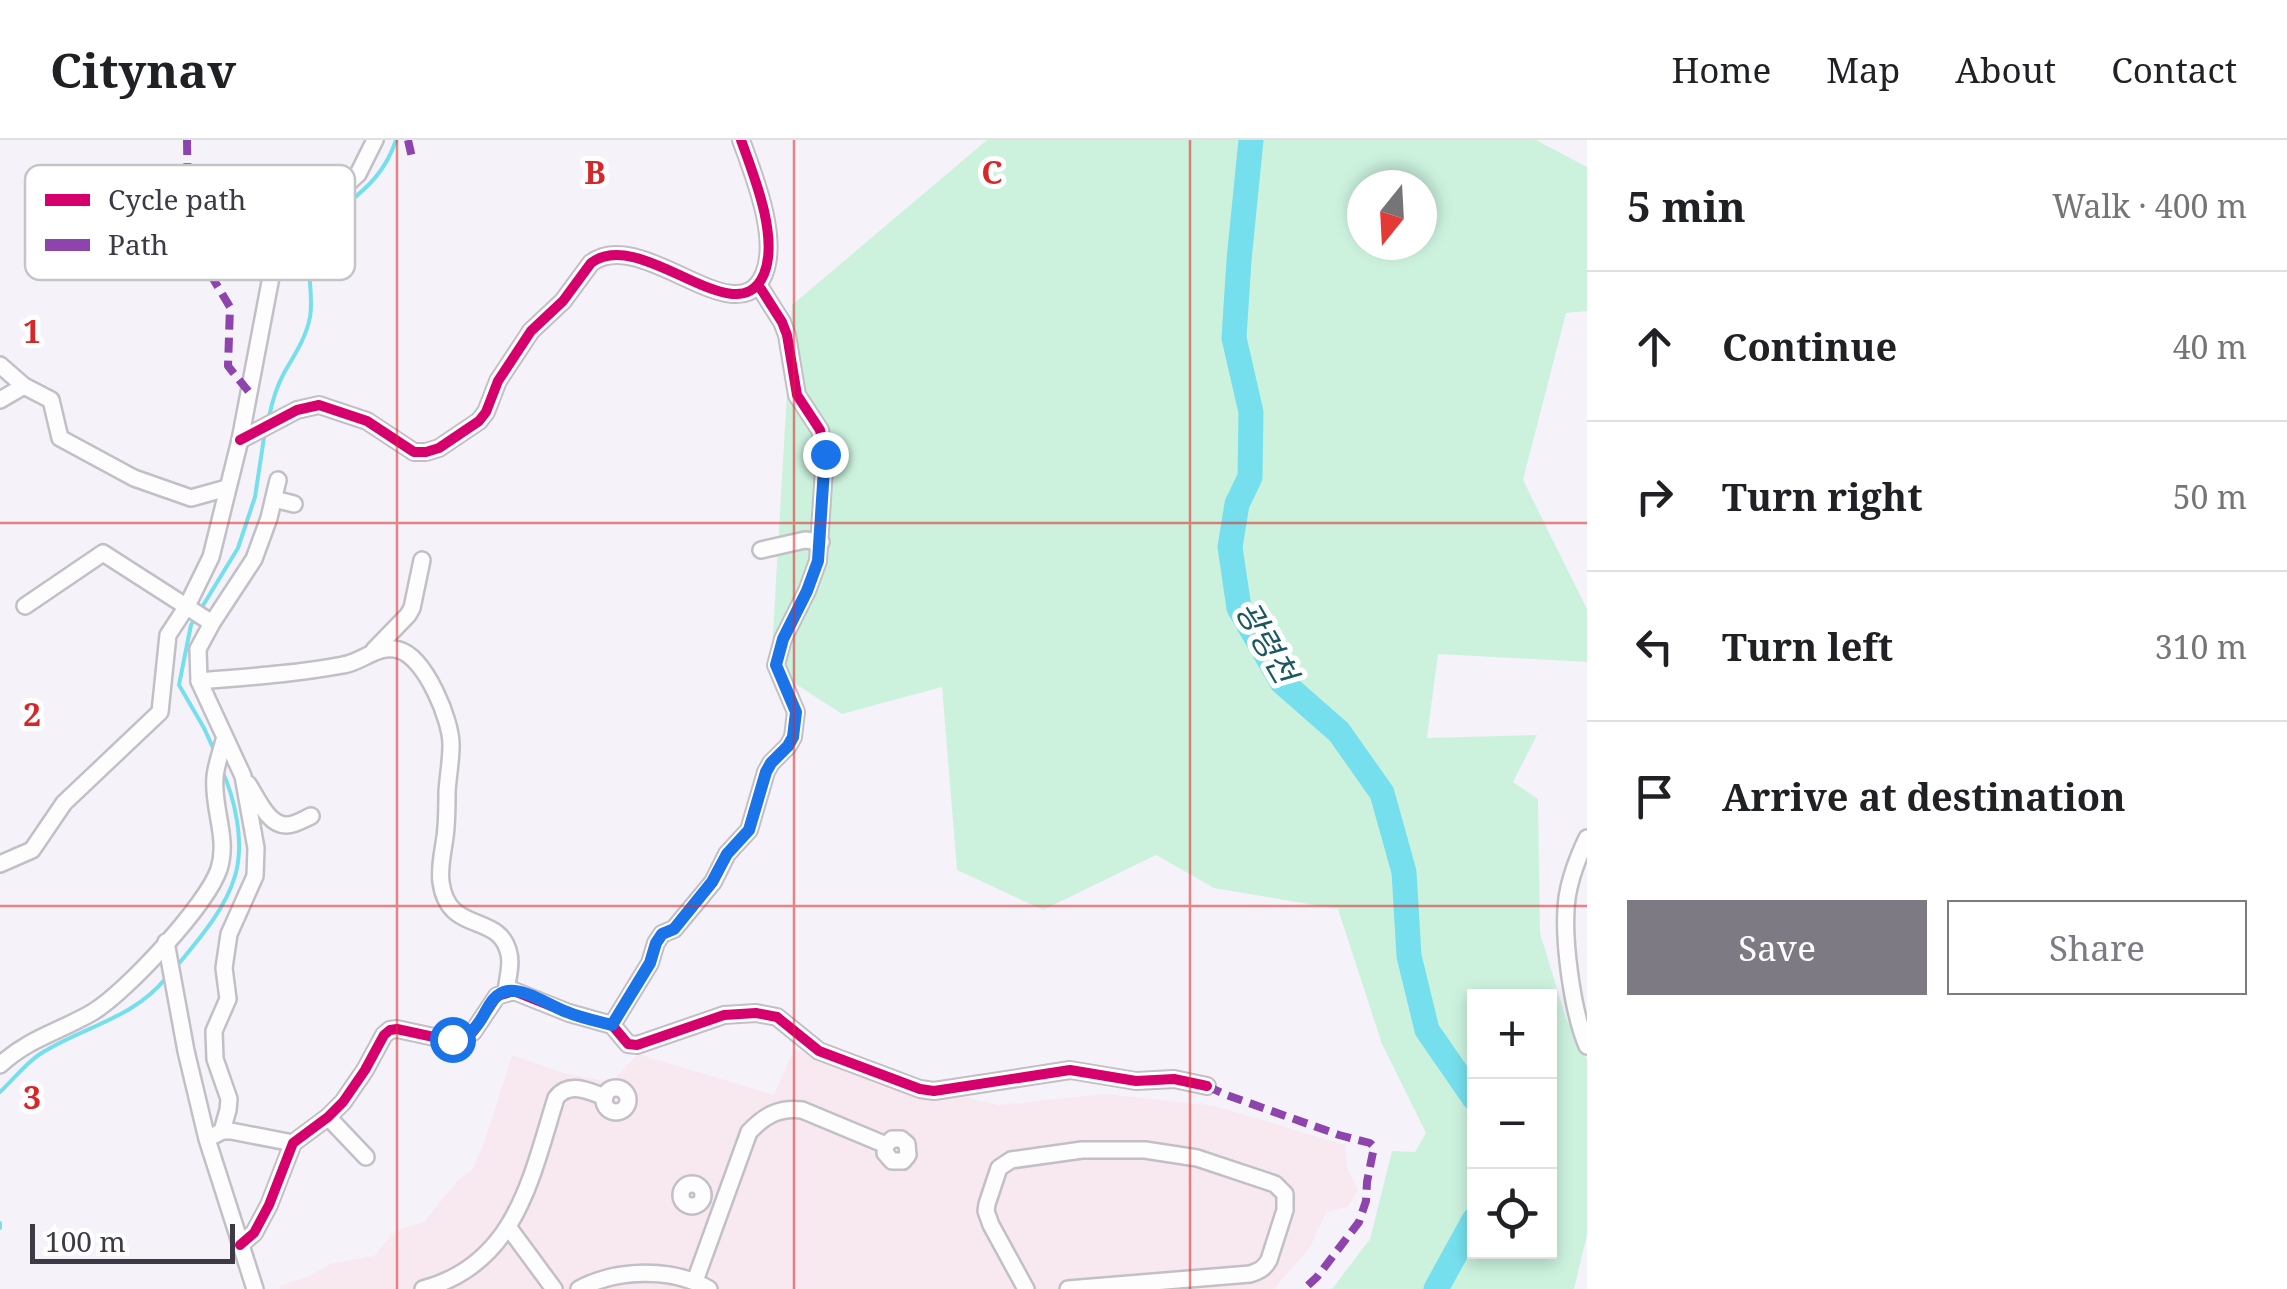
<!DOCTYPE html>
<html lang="en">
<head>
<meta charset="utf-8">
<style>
	body { margin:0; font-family:"Noto Serif","Noto Sans KR",serif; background:#f2f2f2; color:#202124 }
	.controls { position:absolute; right:30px; bottom:30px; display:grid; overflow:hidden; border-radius:0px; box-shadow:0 5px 15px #0003 }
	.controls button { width:90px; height:90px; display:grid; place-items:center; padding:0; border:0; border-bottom:2px solid #e0e0e0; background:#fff; color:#202124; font:50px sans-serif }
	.compass { position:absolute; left:1347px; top:30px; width:90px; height:90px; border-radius:50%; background:#fff; box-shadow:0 5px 15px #0003; rotate:198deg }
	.scale { position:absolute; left:30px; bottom:25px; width:205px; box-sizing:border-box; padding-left:10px; border:5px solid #3d3945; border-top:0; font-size:28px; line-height:35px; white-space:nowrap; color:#3d3945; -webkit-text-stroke:8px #fff; paint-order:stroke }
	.stop { position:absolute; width:30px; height:30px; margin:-22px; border:8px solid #1a73e8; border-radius:50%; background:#fff }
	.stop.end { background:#1a73e8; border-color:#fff; box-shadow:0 2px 10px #0008 }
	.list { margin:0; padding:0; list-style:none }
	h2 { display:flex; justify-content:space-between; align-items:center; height:130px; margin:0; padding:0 40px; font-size:42px }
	h2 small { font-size:32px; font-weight:400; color:#757577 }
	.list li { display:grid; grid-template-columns:65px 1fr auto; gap:30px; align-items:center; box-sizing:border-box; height:150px; padding:0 40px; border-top:2px solid #e0e0e0 }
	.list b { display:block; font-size:38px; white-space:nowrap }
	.list em { font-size:32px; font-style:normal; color:#757577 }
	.actions { display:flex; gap:20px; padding:30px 40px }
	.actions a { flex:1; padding:22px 0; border:2px solid #7d7a84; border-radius:0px; text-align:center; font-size:35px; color:#7d7a84 }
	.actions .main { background:#7d7a84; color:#fff }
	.icon { flex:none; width:55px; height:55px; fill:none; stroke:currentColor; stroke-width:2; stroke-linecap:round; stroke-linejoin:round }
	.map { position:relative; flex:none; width:1587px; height:1149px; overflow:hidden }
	header { display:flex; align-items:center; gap:60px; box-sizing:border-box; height:140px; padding:0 50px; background:#fff; border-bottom:2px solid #e0e0e0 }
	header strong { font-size:48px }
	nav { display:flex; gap:55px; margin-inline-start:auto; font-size:35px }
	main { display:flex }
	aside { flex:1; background:#fff }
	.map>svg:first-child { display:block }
	.commercial { fill:#f8e9f1 }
	.green { fill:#ccf2de; fill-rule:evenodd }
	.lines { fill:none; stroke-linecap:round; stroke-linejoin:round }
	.stream { stroke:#76dfed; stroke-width:4 }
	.river { stroke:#76dfed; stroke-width:25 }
	.minor-casing { stroke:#c2bfc7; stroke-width:20 }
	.minor { stroke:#fefdfe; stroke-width:15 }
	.quiet { stroke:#8e44ad; stroke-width:8; stroke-dasharray:15 8; stroke-linecap:butt }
	.cycleway-casing { stroke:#fff; stroke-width:16 }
	.cycleway { stroke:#d6006c; stroke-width:10 }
	.route { stroke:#1a73e8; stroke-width:12 }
	.grid { fill:none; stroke:#d62828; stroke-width:2.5; stroke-opacity:0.55 }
	.labels { text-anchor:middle; stroke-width:10; stroke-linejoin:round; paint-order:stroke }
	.water-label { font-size:32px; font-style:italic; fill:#1b585f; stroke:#fff }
	.key { fill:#fff; stroke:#c5c4c7; stroke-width:2.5 }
	.key-label { font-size:28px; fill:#3d3945 }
	.grid-label { font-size:32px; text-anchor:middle; font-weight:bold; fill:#d62828; stroke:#fff; stroke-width:10; stroke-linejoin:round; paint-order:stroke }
</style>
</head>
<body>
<header>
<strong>Citynav</strong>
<nav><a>Home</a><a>Map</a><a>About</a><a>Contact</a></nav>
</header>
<main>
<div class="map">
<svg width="1587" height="1149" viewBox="0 0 1587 1149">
	<rect width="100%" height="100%" fill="#f5f3f9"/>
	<path class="commercial" d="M794 909 923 957 950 953 998 965 1106 954 1215 966 1345 1005 1347 1028 1358 1050 1348 1067 1326 1072 1311 1106 1274 1149H280L279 1146 311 1136 329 1124 374 1116 396 1090 424 1082 457 1041 473 1029 485 1000 512 915 567 934 611 942 638 914 774 955Z"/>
	<path class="green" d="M987 0H1536L1587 27V171L1566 173 1523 340 1587 469V522L1438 514 1427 598 1537 595 1513 642 1538 659 1540 793 1566 878 1587 919V1095L1574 1149H1332L1370 1099 1392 1011 1415 1012 1426 993 1382 904 1338 769 1214 748 1156 715 1043 770 957 730 942 547 842 574 771 528 792 165ZM1362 45H1422V105H1362ZM1474 856H1550V1112H1474Z"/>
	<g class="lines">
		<g class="stream">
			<path d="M269 277C272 262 277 246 284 233 295 214 306 198 310 177 315 150 301 116 316 92 323 80 333 74 344 66 369 47 386 30 396 0"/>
			<path d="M199 472 238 408 255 357 265 291"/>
			<path d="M194 480 191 485 179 545 204 588 214 610"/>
			<path d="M176 827C198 800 225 770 235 736 245 703 235 658 221 628"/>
			<path d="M0 952C13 940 25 924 40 914 82 887 133 879 166 838"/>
			<path d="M0 1083V1088"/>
		</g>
		<g class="river">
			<path d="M1251 0 1239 120 1234 198 1251 272 1250 337 1237 364 1230 407 1239 468 1282 542 1339 592 1382 653 1404 732 1409 816 1427 890 1474 958"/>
			<path d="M1436 1149 1474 1080"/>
		</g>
		<g class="minor-casing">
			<g id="minor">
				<path d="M0 225 24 246"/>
				<path d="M0 260 24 246 51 260 60 298 134 338 191 358 227 348"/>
				<path d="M240 300 297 270 319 265 367 281 414 312H426L439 308 479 281 486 272 498 241 531 191 563 161 591 123C642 85 737 198 764 134 779 97 754 36 741 0"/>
				<path d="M274 359 294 364"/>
				<path d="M761 410 805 400 821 402"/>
				<path d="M25 466 103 413 212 483"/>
				<path d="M374 510 408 475 412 468 422 420"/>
				<path d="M199 541C247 537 295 534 343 525 363 522 377 504 399 510 425 517 452 581 451 606 451 621 448 636 447 652 447 667 447 682 445 697 443 712 439 727 441 742 448 796 500 771 509 814 512 825 507 840 506 852"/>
				<path d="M248 644C257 657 268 686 287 685 295 685 304 679 311 676"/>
				<path d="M1587 698C1578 717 1570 737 1567 758 1562 797 1572 870 1587 906"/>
				<path d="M0 724 32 710 64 663 160 572 168 495 187 466 211 417 240 300 278 100 297 73 345 46 358 34 375 0"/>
				<path d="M166 802 186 911 207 999 255 1149"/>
				<path d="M612 885 650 823 656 803 662 794 674 789 713 742 727 714 749 690 766 632 771 623 788 606 793 597 796 572 776 525 783 499 807 451 818 421 825 314 820 290 797 255 787 195 782 182 761 149"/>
				<path d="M0 925C29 898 61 891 93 872 126 852 207 765 219 729 229 698 212 668 215 637 216 625 221 612 224 600"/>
				<circle cx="616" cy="960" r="12"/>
				<path d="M328 977 366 1017"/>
				<path d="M222 991 228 970 229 959 215 919 214 891 228 859 224 828 229 794 255 736 256 708 243 636 199 541 198 509 212 483 254 419 269 378 278 340"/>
				<path d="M215 995 222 991H231L293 1003"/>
				<circle cx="692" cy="1055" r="11"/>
				<path d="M509 1088 554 1149"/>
				<path d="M240 1105 254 1093 269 1065 293 1003 328 977 343 962 365 930 384 895 390 890 397 889 443 899 463 898 473 892 497 856 514 851 569 873 612 885 628 904 637 905 724 875 756 873 777 877 819 911 920 949 934 951 1070 930 1136 941 1174 939 1207 946"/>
				<path d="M695 1141 749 992C764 976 779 967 802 970L886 1005 892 999H901L907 1004 908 1015 903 1021H892L885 1013 886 1005"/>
				<path d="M423 1149C516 1124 531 1038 556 958 569 941 588 951 605 957"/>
				<path d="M579 1149C616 1129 672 1127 709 1149"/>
				<path d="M1026 1149 991 1085 986 1071 987 1064 999 1028 1011 1020 1082 1010H1145L1197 1018 1275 1044 1285 1054V1070L1269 1120C1264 1129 1259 1131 1250 1134L1068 1149"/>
			</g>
		</g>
		<use href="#minor" class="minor"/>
		<g class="quiet">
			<path d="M187 0 188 65 203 122 230 167 228 226 249 252"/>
			<path d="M408 0 413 22"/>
			<path d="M1207 946 1224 954 1339 995 1370 1003 1374 1007 1367 1042 1366 1061 1359 1082 1317 1137 1304 1149"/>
		</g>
		<g class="cycleway-casing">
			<g id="cycleway">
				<path d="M240 300 297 270 319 265 367 281 414 312H426L439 308 479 281 486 272 498 241 531 191 563 161 591 123C642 85 737 198 764 134 779 97 754 36 741 0"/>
				<path d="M612 885 650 823 656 803 662 794 674 789 713 742 727 714 749 690 766 632 771 623 788 606 793 597 796 572 776 525 783 499 807 451 818 421 825 314 820 290 797 255 787 195 782 182 761 149"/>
				<path d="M240 1105 254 1093 269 1065 293 1003 328 977 343 962 365 930 384 895 390 890 397 889 443 899 463 898 473 892 497 856 514 851 569 873 612 885 628 904 637 905 724 875 756 873 777 877 819 911 920 949 934 951 1070 930 1136 941 1174 939 1207 946"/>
			</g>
		</g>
		<use href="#cycleway" class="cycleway"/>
	</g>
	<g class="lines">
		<path class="route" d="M452 899C489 894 481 856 508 851 527 849 550 866 567 872 581 878 597 881 612 885L650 823 656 803 662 794 674 789 712 742 727 714 749 690 766 632 771 623 788 606 793 597 796 572 776 525 783 499 807 451 818 421 825 314"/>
	</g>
	<path class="grid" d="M397 0V1149M794 0V1149M1190 0V1149M0 383H1587M0 766H1587"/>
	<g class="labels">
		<g class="water-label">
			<text transform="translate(1266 502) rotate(60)" y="11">광령천</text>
		</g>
	</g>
	<rect x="25" y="25" width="330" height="115" rx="15" class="key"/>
	<rect x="45" y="54" width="45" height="12" fill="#d6006c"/>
	<rect x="45" y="99" width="45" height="12" fill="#8e44ad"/>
	<g class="key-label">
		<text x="108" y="70">Cycle path</text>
		<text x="108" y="115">Path</text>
	</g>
	<g class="grid-label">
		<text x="595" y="44">B</text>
		<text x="992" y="44">C</text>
		<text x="32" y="203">1</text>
		<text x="32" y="586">2</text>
		<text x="32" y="969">3</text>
	</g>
</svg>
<div class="controls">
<button>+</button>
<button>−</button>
<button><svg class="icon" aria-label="locate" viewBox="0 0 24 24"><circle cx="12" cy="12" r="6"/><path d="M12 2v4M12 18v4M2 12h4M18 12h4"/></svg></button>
</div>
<svg class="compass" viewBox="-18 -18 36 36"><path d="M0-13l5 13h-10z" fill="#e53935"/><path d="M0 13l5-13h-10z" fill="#757577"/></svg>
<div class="scale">100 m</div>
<div class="stop" style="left:452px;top:899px"></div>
<div class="stop end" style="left:825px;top:314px"></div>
</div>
<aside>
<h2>5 min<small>Walk · 400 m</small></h2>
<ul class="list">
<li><svg class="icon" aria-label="ahead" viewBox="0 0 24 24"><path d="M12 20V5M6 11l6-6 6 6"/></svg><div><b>Continue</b></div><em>40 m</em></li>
<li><svg class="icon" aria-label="right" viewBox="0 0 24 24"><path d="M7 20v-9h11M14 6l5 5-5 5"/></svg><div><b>Turn right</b></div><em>50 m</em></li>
<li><svg class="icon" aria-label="left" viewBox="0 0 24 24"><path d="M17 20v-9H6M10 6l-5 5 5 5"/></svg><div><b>Turn left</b></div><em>310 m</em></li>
<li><svg class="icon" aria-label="arrive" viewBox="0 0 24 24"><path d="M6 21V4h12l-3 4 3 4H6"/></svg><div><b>Arrive at destination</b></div></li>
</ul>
<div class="actions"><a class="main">Save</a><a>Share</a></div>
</aside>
</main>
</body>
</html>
